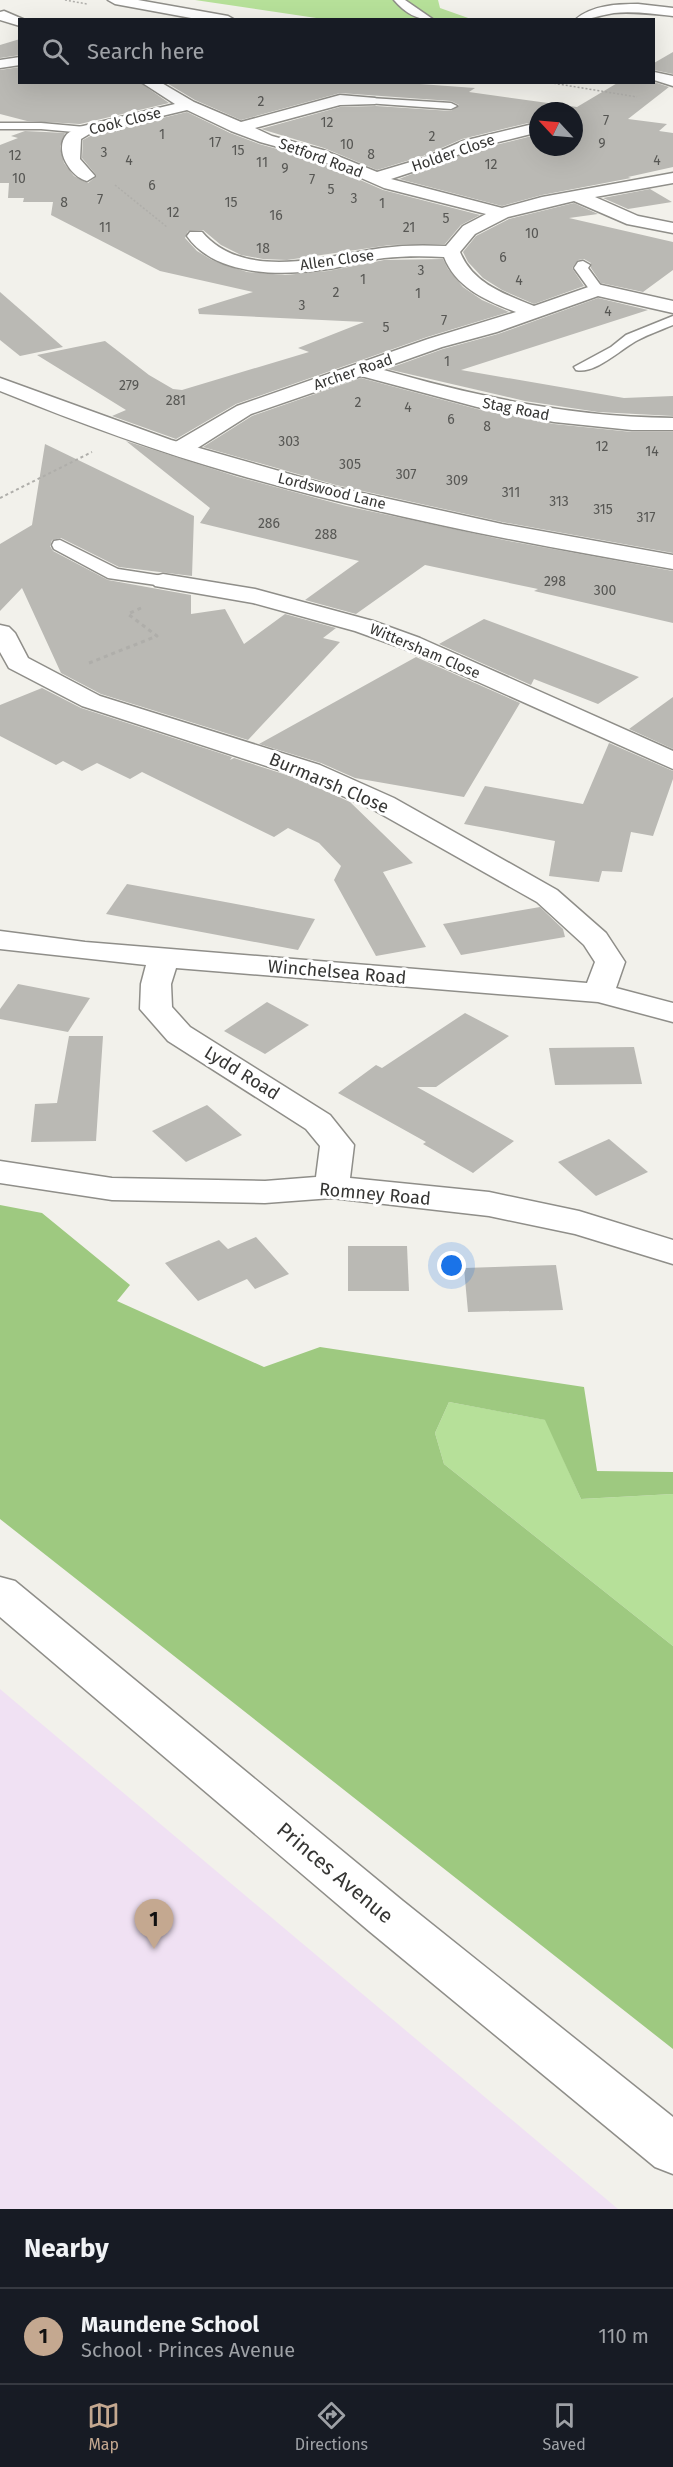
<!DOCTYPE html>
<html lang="en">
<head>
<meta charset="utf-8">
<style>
	body { margin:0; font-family:"Fira Sans",sans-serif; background:#20242c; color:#f1f3f6 }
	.compass { position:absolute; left:529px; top:102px; width:54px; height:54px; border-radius:50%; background:#171b24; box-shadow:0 6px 24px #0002; rotate:296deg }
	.you { position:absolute; left:452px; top:1266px; width:21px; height:21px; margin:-15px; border:4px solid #fff; border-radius:50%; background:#1a73e8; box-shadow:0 0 0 9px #1a73e833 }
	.badge { display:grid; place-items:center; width:39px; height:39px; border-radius:50%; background:#c4a890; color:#111; font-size:20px; font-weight:700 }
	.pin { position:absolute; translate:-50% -50px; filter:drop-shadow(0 2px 3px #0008) }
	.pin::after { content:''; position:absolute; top:32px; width:21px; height:18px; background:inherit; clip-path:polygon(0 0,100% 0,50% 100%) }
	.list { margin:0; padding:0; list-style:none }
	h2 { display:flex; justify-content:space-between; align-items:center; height:78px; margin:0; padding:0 24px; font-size:26px }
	h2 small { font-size:20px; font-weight:400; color:#9ea1a6 }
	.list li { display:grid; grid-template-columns:39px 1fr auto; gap:18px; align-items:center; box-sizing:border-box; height:96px; padding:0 24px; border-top:2px solid #363941 }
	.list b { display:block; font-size:22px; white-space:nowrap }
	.list p { margin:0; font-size:20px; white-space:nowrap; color:#9ea1a6 }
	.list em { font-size:20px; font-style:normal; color:#9ea1a6 }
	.icon { flex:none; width:33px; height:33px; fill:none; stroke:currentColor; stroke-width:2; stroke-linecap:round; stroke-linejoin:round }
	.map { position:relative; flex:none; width:673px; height:2209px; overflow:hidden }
	.search { position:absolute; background:#171b24; box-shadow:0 6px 24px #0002; left:18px; right:18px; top:18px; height:66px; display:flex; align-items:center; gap:15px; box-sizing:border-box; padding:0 21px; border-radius:0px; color:#9ea1a6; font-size:22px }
	.sheet { height:174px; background:#171b24 }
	nav { display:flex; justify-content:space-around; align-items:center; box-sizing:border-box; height:84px; border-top:2px solid #363941; background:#171b24; font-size:16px; color:#9ea1a6 }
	nav a { display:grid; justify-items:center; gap:3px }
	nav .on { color:#c4a890 }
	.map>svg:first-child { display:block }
	.education { fill:#f0e1f3 }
	.green { fill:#b6e099 }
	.forest { fill:#9ec980 }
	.building { fill:#bab9b4 }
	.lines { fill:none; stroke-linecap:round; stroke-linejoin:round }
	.lane-casing { stroke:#8f8e89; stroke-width:3 }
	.street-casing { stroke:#8f8e89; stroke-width:3 }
	.secondary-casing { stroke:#8f8e89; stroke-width:3 }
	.path-far2 { stroke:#afaeaa; stroke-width:1.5; stroke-dasharray:2 2; stroke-linecap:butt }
	.path-far1 { stroke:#afaeaa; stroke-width:2; stroke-dasharray:3 3; stroke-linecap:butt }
	.path { stroke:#afaeaa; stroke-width:3; stroke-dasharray:4 4; stroke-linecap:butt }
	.lane { fill:#fff; fill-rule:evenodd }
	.street { fill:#fff; fill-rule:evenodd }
	.secondary { fill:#fff; fill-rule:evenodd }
	.labels { text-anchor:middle; stroke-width:6; stroke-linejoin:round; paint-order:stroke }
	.far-number-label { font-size:14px; fill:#575754 }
	.far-street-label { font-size:15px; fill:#363634; stroke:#fff }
	.street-label { font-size:18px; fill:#363634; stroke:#fff }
	.near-street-label { font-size:21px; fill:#363634; stroke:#fff }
</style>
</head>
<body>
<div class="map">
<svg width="673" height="2209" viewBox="0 0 673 2209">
	<rect width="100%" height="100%" fill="#f2f1eb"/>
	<path class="education" d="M0 1689 618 2209H0Z"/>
	<g class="green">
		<path d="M195 0H438L440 8 471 19H323Z"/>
		<path d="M449 1402 546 1420 581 1499 673 1494V1646L444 1464 435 1433Z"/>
	</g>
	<path class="forest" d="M0 1205 42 1213 130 1285 117 1301 264 1367 320 1347 584 1387 597 1471 673 1472V1494L581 1499 545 1420 449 1402 435 1433 444 1464 673 1646V2049L0 1519Z"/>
	<g class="building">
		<path d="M20 39V55L0 58V45Z"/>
		<path d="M673 52V74L654 70V63Z"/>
		<path d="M20 67V82H139L169 103 80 124 27 121 0 114V70Z"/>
		<path d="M165 82H392L475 88 469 92 577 107 619 82H654L669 87 628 119 667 124 659 131 673 133V167L628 177 631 178 542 195 502 206 399 179 475 150 536 135 538 133V147H574V111H538V127L528 123 462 139 423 156 377 170 324 148 261 129 340 107 376 106 451 111 459 105 451 101 340 93 241 120 195 100Z"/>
		<path d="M187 112 230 133 259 144 310 158 383 190 480 215 461 225 445 244 390 245 287 260 263 259 241 255 221 245 203 230 188 231 185 238 197 251 212 260 247 272 285 275 328 271 384 260 443 259 448 269 463 287 482 300 509 312 427 337 236 404 176 439 112 416 126 410 37 355 105 341 149 375 173 389 182 390 309 352 298 348 364 322 199 314 198 309 253 292 160 271 51 215 53 202H23L24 198H8L9 183H0V145L18 138 11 136 25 131 65 133 60 147 64 163 74 176 88 183 97 176 82 158 83 140 92 135Z"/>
		<path d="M650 189 672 202 628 209 603 198Z"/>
		<path d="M574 203 598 214 569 218 673 242V270L643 292 601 283 591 268V263L584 259 578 260 572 268 584 286 534 304 502 290 483 278 468 262 463 252 476 236 509 219Z"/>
		<path d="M0 292 63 347 20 356 0 340Z"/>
		<path d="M598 298 648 310 461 370 624 398 673 396V416L598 412 525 401 387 369 443 349 498 334Z"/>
		<path d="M361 378 477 409 554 424 632 432H673V553L502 522 336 485 203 447 252 416Z"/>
		<path d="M126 441 238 477 346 506 509 541 673 571V623L534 591 538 589 425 565 356 614 305 600 359 561 200 523 210 508Z"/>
		<path d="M45 444 194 516 192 576 119 567 61 538 52 540 50 546 53 551 108 580 191 595V614L225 609 244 644 285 614 336 628 323 638 340 642 248 740 101 694 61 673 22 588 0 611V544L32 525Z"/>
		<path d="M484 619 639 677 598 704 534 679 531 685 439 644Z"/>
		<path d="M416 657 520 703 464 797 355 778 321 763 259 744Z"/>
		<path d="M42 688 81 708 232 757 230 760 234 758 299 779 350 802 413 863 383 872 426 947 376 956 334 880 341 866 319 843 288 828 274 837 142 772 130 779 97 763 82 771 63 761 56 765 0 736V705Z"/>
		<path d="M673 697V749L629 729Z"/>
		<path d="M609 743 673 771V779L653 836 631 832 622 872 602 871 599 882 549 876 555 841 464 824 485 786 583 804Z"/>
		<path d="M127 884 220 901 315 919 298 950 106 914Z"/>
		<path d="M540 907 563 929 565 937 461 955 443 924Z"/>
		<path d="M18 984 90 998 68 1032 0 1019V1009Z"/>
		<path d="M267 1002 309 1025 265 1054 224 1031Z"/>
		<path d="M465 1013 509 1036 436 1087H417L514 1141 473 1173 423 1144 426 1142 338 1093 376 1065 382 1068Z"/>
		<path d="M69 1036H103L96 1141 31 1142 35 1104 57 1103Z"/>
		<path d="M634 1047 642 1084 555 1085 549 1048Z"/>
		<path d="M207 1105 242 1135 186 1162 152 1131Z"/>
		<path d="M609 1139 648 1172 596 1196 558 1162Z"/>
		<path d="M256 1237 289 1274 255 1289 247 1279 198 1301 165 1263 219 1240 228 1249Z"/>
		<path d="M348 1246H407L409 1291H348Z"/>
		<path d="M556 1265 563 1310 468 1312 464 1268Z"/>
	</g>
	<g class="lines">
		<g class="lane-casing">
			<g id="lane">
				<path d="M394 0H405L434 20C417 20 405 13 394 0Z"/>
				<path d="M370 98 451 103 457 106 451 109 366 103 364 101Z"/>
				<path d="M0 123H41L85 127 91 130 85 133 41 129H0Z"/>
				<path d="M583 261 590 265 588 268 604 290 602 293H592L574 268 578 262Z"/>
				<path d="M673 316V325C661 330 649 334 638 340 622 348 595 375 576 370L574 367 611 347 626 335Z"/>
				<path d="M60 540 118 569 163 576 169 577 172 581 169 585 163 586 108 578 54 549 52 545 54 541Z"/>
			</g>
		</g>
		<g class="street-casing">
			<g id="street">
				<path d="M638 4 673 8V16C654 14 633 11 614 13 600 15 590 20 575 20 591 5 618 4 638 4Z"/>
				<path d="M4 11 25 20H20V26L0 20V12Z"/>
				<path d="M20 57V65L0 68V60Z"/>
				<path d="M141 82H160L194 102 241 122 340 95 375 98 378 101 375 104 340 105 255 128 272 136 323 150 377 172 424 158 463 141 529 125 535 127 537 130 535 133 474 148 436 164 391 179 502 208 542 197 673 173V183L595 197 638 216 673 223V233L627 224 574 201 508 217 475 234 460 252C473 284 505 294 534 306L597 284 673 301V313L598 296 497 332 442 347 380 369C479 397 570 417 673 418V430H632L554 422 477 407 361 376 251 414 188 454 180 455 172 454 169 449 172 444 237 406 428 339 516 312C487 301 456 288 444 257 424 256 404 256 384 258 362 261 341 268 320 270 277 276 214 275 187 236L190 232H202C244 282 327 256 382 248 403 245 425 245 446 246L463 226 486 214 384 188 311 156 260 142 231 131 187 110 91 133 81 139 80 159 95 176 87 181C71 177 53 150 67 134 70 131 76 129 79 127L175 104Z"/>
				<path d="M163 574 255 589 373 621 420 638 673 751V769L402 648 355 631 253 603 155 586 151 581 155 576Z"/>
				<path d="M0 625 9 627 15 633 28 658 100 696 320 765 394 798 557 890 606 933 625 962 616 988 673 1003V1022L598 1002 176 968 171 984 172 1007 190 1027 330 1115 354 1145 350 1178 489 1192 579 1211 673 1240V1264L575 1234 489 1216 332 1198 265 1203 112 1200 0 1183V1161L112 1178 265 1181 316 1177 320 1146 306 1129 168 1041 140 1009 141 984 146 965 0 949V931L85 942 587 983 595 962 584 945 537 902 374 810 300 777 82 706 9 668 0 652Z"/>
			</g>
		</g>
		<g class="secondary-casing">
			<g id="secondary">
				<path d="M108 0H138L228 16 235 20H202L115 4Z"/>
				<path d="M654 72 673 76V86L654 80Z"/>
				<path d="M0 378 171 440 335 487 502 524 673 555V569C527 544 382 516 239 475 158 452 79 423 0 391Z"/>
				<path d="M0 1577 15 1581 403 1901 673 2117V2174L655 2167 369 1931 0 1617Z"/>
			</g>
		</g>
		<g class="path-far2">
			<path d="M65 0 87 4"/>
			<path d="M546 82 637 97"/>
			<path d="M115 185 167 227"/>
		</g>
		<path class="path-far1" d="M0 498 92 452"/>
		<path class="path" d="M89 663 157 636 128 614 141 608"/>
		<use href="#lane" class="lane"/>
		<use href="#street" class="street"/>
		<use href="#secondary" class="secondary"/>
	</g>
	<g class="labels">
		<g class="far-number-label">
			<text x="261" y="106">2</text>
			<text x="606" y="125">7</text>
			<text x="327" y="127">12</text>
			<text x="162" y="139">1</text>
			<text x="432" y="141">2</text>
			<text x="215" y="147">17</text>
			<text x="602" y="148">9</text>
			<text x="347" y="149">10</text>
			<text x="238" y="155">15</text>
			<text x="104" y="157">3</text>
			<text x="371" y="159">8</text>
			<text x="15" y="160">12</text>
			<text x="129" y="165">4</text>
			<text x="657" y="165">4</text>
			<text x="262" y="167">11</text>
			<text x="491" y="169">12</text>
			<text x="285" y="173">9</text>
			<text x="19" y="183">10</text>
			<text x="312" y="184">7</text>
			<text x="152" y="190">6</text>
			<text x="331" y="194">5</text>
			<text x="354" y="203">3</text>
			<text x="100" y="204">7</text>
			<text x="64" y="207">8</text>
			<text x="231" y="207">15</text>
			<text x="382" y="208">1</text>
			<text x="173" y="217">12</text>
			<text x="276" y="220">16</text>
			<text x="446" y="223">5</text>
			<text x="105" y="232">11</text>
			<text x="409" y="232">21</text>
			<text x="532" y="238">10</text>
			<text x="263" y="253">18</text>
			<text x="503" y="262">6</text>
			<text x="421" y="275">3</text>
			<text x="363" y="284">1</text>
			<text x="519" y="285">4</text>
			<text x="336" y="297">2</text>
			<text x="418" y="298">1</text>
			<text x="302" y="310">3</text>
			<text x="608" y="316">4</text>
			<text x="444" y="325">7</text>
			<text x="386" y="332">5</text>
			<text x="447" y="366">1</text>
			<text x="129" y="390">279</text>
			<text x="176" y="405">281</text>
			<text x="358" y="407">2</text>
			<text x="408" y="412">4</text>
			<text x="451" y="424">6</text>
			<text x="487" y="431">8</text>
			<text x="289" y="446">303</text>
			<text x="602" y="451">12</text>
			<text x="652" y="456">14</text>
			<text x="350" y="469">305</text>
			<text x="406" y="479">307</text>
			<text x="457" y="485">309</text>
			<text x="511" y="497">311</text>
			<text x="559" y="506">313</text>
			<text x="603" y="514">315</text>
			<text x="646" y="522">317</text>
			<text x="269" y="528">286</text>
			<text x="326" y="539">288</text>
			<text x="555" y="586">298</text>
			<text x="605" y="595">300</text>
		</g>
		<g class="far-street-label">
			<text transform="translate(125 121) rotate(-14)" y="5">Cook Close</text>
			<text transform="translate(453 153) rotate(-19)" y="5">Holder Close</text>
			<text transform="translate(321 158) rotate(20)" y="5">Setford Road</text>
			<text transform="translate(337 260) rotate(-8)" y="5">Allen Close</text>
			<text transform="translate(353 372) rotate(-19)" y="5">Archer Road</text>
			<text transform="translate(516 409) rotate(11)" y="5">Stag Road</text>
			<text transform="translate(332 491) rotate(14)" y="5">Lordswood Lane</text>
			<text transform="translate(425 651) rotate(23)" y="5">Wittersham Close</text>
		</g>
		<g class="street-label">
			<text transform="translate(329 783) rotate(23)" y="6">Burmarsh Close</text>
			<text transform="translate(337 972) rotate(5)" y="6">Winchelsea Road</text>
			<text transform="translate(242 1073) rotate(32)" y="6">Lydd Road</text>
			<text transform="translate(375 1194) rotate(5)" y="6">Romney Road</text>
		</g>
		<g class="near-street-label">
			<text transform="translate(335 1873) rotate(40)" y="7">Princes Avenue</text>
		</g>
	</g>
</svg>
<svg class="compass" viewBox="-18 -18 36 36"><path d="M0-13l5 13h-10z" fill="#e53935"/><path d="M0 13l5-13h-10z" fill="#9ea1a6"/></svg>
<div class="you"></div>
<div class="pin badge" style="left:154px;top:1949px">1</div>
<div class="search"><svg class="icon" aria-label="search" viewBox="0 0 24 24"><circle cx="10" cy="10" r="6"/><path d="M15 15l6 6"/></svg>Search here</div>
</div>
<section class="sheet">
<h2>Nearby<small></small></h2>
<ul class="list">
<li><span class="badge">1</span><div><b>Maundene School</b><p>School · Princes Avenue</p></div><em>110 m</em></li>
</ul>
</section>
<nav>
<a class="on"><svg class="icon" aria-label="map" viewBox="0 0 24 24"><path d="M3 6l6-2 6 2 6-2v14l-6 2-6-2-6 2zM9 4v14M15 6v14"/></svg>Map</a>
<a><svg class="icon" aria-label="directions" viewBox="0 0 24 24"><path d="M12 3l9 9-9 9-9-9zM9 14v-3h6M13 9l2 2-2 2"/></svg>Directions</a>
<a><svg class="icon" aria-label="saved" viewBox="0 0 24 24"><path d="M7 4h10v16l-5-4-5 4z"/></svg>Saved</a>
</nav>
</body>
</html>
